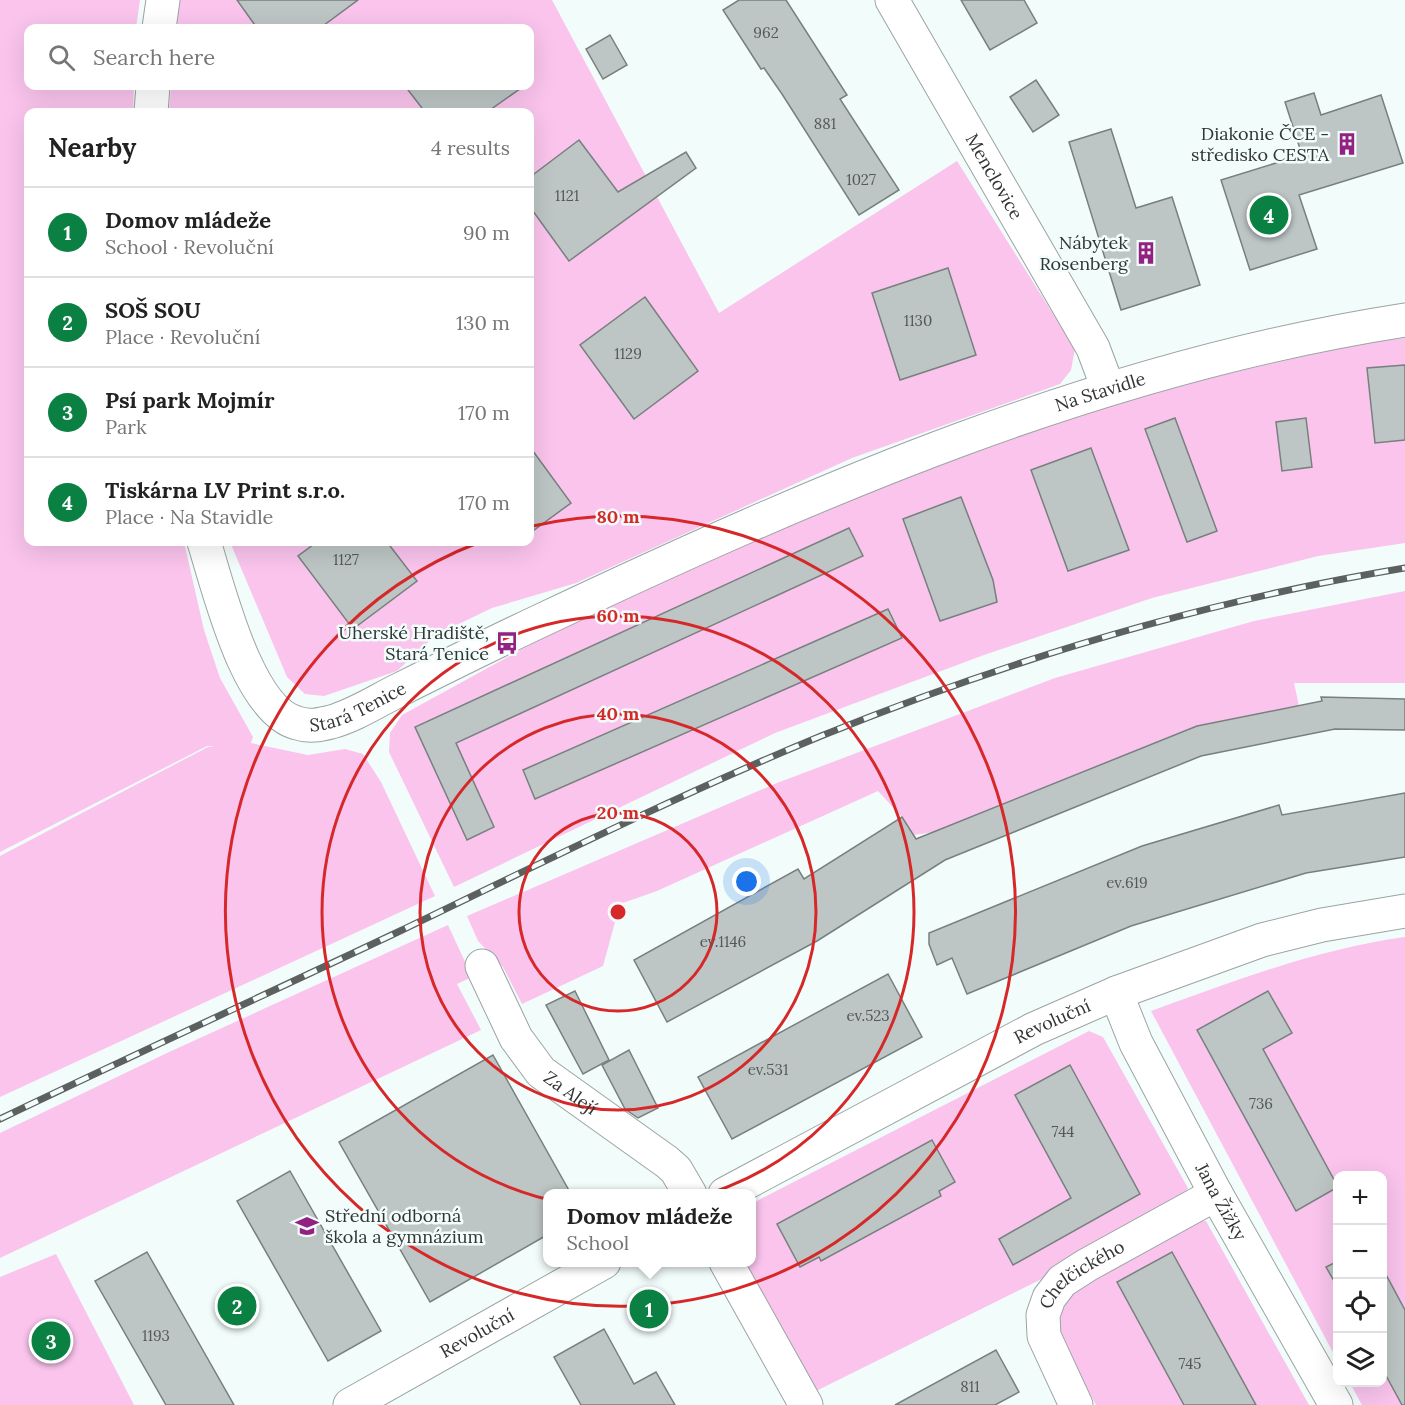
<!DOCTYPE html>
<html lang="en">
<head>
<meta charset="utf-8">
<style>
	body { margin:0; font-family:Lora,serif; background:#f6f6f6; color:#222 }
	.controls { position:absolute; right:18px; bottom:18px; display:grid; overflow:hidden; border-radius:12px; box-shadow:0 6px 24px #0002 }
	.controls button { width:54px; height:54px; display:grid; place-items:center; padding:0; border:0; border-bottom:2px solid #e0e0e0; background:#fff; color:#222; font:30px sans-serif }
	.you { position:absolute; left:747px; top:882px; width:21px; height:21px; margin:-15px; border:4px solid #fff; border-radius:50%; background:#1a73e8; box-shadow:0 0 0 9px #1a73e833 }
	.badge { display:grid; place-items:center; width:39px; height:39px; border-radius:50%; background:#0b8043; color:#fff; font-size:20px; font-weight:700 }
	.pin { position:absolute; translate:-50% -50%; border:3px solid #fff; box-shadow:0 2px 6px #0006 }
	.popup { position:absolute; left:543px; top:1189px; width:213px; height:78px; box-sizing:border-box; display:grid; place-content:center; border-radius:12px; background:#fff; filter:drop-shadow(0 2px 4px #0005); font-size:20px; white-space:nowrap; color:#767676 }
	.popup b { font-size:22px; color:#222 }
	.popup::after { content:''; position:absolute; left:50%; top:100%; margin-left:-12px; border:12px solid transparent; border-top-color:#fff }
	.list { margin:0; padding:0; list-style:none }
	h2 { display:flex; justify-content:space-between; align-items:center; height:78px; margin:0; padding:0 24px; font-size:26px }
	h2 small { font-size:20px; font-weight:400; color:#767676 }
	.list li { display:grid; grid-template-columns:39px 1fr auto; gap:18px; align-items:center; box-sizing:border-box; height:90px; padding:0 24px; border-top:2px solid #e0e0e0 }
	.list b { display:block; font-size:22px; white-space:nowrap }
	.list p { margin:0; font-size:20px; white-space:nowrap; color:#767676 }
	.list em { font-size:20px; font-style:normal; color:#767676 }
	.icon { flex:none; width:33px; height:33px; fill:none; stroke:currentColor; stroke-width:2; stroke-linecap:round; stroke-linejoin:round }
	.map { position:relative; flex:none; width:1405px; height:1405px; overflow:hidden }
	.search { position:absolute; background:#fff; box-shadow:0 6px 24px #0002; left:24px; top:24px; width:510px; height:66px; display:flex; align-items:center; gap:15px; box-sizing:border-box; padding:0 21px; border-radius:12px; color:#767676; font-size:22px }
	.panel { position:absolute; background:#fff; box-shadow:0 6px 24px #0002; left:24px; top:108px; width:510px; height:438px; border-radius:12px }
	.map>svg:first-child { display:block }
	.green { fill:#fac4ed }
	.building { fill:#bdc6c5; stroke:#77807f; stroke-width:1.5 }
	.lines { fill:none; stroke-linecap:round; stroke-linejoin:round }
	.minor-casing { stroke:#9ba4a3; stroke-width:35 }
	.minor { stroke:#fff; stroke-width:33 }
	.rail-casing { stroke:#5c6160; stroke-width:7 }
	.rail { stroke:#f2fcfb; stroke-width:4.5; stroke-dasharray:14; stroke-linecap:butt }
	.ring { fill:none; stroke:#d62828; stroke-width:3 }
	.labels { text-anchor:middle; stroke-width:5; stroke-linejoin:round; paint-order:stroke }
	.number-label { font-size:15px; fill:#545958 }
	.poi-label { font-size:18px; fill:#313534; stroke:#f2fcfb; text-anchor:end }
	.street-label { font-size:18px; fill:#313534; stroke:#f2fcfb }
	.centre { fill:#d62828; stroke:#f2fcfb; stroke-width:3 }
	.ring-label { font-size:18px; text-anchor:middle; font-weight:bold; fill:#d62828; stroke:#f2fcfb; stroke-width:5; stroke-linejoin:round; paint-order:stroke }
</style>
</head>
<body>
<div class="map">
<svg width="1405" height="1405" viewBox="0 0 1405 1405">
	<rect width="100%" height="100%" fill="#f2fcfb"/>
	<g class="green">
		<path d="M0 0H140L136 28H28V86H134L133 112H28V542H184L204 630 220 678 253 737 251 743 308 755 345 749 363 754 381 782 435 896 0 1097V856L208 747 215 746H207L0 852Z"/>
		<path d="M178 0H552L719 313 957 161 1075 349 1071 370 1060 384 852 458 576 583 492 608 436 635 397 671 324 696 305 694 287 677 230 542H530V112H169L171 86H530V28H175Z"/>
		<path d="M1405 338V543L1318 556 1152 598 984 655 775 733 454 887 389 752 390 733 402 715 586 614 831 507 1033 428 1184 384 1364 342Z"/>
		<path d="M1405 591V683H1294L1299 706 1205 724 1181 732 934 832 914 835 902 817 878 791 657 891 620 904 603 966 522 1004 503 967 478 941 467 916 777 783 1055 678 1254 621Z"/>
		<path d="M448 925 472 977 457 984 481 1030 0 1258V1133L167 1053Z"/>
		<path d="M1405 937V1405H1362L1350 1383 1382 1382V1176H1338L1337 1360 1151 1011C1234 981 1317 949 1405 937Z"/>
		<path d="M1089 1031 1103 1037 1188 1188 1183 1198 1058 1271 812 1393 733 1263 751 1262V1204Z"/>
		<path d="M1194 1219 1206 1221 1309 1405H1096L1056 1331 1059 1311 1068 1292Z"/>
		<path d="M56 1254 134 1405H0V1277Z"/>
	</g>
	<g class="building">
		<path d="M237 0H358L320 28H257Z"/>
		<path d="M739 0H786L847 95 840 99 899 190 859 215 782 94 764 68 761 69 723 10Z"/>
		<path d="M961 0H1024L1037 23 990 50Z"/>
		<path d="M610 35 627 65 603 79 586 49Z"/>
		<path d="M1036 80 1059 115 1033 132 1010 97Z"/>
		<path d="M405 86H524L487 112H425Z"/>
		<path d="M1314 93 1321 115 1381 95 1403 163 1299 195 1317 249 1250 270 1221 180 1302 155 1285 102Z"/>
		<path d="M1111 129 1136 208 1172 197 1200 285 1121 310 1069 142Z"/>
		<path d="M579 140 618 192 686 152 696 168 569 261 530 207V177Z"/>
		<path d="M948 268 976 355 900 380 872 293Z"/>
		<path d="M645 297 698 371 634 419 580 345Z"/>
		<path d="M1405 365V440L1375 443 1367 368Z"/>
		<path d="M1175 418 1217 531 1187 542 1145 429Z"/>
		<path d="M1306 418 1312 467 1282 471 1276 422Z"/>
		<path d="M530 447 571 503 530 533Z"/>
		<path d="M1091 448 1129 550 1068 571 1031 470Z"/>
		<path d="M961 497 993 580 997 602 940 621 903 519Z"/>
		<path d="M849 528 863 556 456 743 494 827 467 840 415 727Z"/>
		<path d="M317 542H387L417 581 353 629 298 556Z"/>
		<path d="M888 609 902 638 535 799 523 770Z"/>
		<path d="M1321 697 1405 699V730L1335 729 1201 756 945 860 817 941 667 1022 634 960 798 869 804 879 902 817 916 839 1197 726 1322 701Z"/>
		<path d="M1405 793V857L1306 873 1131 926 967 994 952 958 937 965 929 944V933L1142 846 1279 805 1282 815Z"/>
		<path d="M888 974 922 1037 732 1139 698 1077Z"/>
		<path d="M575 991 609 1060 583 1074 546 1005Z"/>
		<path d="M1268 991 1292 1033 1263 1049 1338 1187 1296 1211 1197 1030Z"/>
		<path d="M629 1050 658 1108 638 1118 625 1109 602 1065Z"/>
		<path d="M493 1055 571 1194H547V1235L430 1302 339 1142Z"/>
		<path d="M1070 1065 1140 1194 1013 1265 999 1239 1071 1198 1015 1095Z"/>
		<path d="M932 1140 955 1182 939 1191 941 1196 821 1261 819 1257 800 1267 777 1224Z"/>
		<path d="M290 1171 381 1331 328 1361 237 1201Z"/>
		<path d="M147 1252 188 1324 234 1405H166L95 1281Z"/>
		<path d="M1172 1252 1256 1405H1184L1117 1282Z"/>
		<path d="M1338 1261V1288L1326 1267Z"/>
		<path d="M1383 1269 1405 1310V1405H1402L1383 1370Z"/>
		<path d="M604 1329 634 1384 656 1372 675 1405H581L554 1357Z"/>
		<path d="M996 1350 1019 1392 995 1405H895Z"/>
	</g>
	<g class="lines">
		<g class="minor-casing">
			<g id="minor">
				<path id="s1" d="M892 0 1093 348 1108 388"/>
				<path d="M159 28 163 0"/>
				<path d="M151 112 153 86"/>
				<path id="s2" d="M204 542C218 586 247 710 297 723 309 727 319 725 331 722 356 715 378 700 401 689 447 666 493 643 540 621 817 490 1100 367 1405 320"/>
				<path id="s3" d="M482 966 516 1038 541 1072 667 1162 676 1170 690 1194"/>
				<path id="s4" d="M1116 993 1136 1043 1216 1194 1336 1405"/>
				<path id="s5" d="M725 1194 1034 1029 1116 993 1262 940 1322 925 1405 911"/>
				<path d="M726 1262 806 1405"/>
				<path id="s6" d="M350 1405 604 1262"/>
				<path id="s7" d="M1076 1405 1044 1336 1043 1315 1049 1298 1062 1281 1087 1265 1216 1194"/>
			</g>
		</g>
		<use href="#minor" class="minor"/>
		<g class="rail-casing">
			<path id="rail" d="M0 1119C133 1055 267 994 400 931 539 864 678 795 821 736 1009 660 1204 601 1405 568"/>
		</g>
		<use href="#rail" class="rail"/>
	</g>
	<g class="ring">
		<circle cx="618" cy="912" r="99"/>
		<circle cx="618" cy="912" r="198"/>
		<circle cx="618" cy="912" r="296"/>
		<path d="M533 526A395 395 0 1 1 480 542"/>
	</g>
	<defs>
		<g id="building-bare" transform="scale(1.8)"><path d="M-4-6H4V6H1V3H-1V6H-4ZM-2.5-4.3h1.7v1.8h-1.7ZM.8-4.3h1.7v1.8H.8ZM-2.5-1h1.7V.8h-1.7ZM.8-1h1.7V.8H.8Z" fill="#922181" stroke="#f2fcfb" stroke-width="2.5" paint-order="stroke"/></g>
		<g id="bus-bare" transform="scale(1.8)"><path d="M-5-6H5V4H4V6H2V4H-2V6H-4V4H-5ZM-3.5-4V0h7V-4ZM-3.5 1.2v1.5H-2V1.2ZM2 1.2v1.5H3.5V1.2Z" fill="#922181" stroke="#f2fcfb" stroke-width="2.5" paint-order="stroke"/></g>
		<g id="school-bare" transform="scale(1.8)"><path d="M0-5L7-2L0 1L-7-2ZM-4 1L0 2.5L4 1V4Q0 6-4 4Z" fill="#922181" stroke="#f2fcfb" stroke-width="2.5" paint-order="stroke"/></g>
	</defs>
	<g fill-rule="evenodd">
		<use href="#building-bare" x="1347" y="144"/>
		<use href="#building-bare" x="1146" y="253"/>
		<use href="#bus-bare" x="507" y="643"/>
		<use href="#school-bare" x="307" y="1226"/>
	</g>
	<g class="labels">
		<g class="number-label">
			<text x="766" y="38">962</text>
			<text x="825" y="129">881</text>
			<text x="861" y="185">1027</text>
			<text x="567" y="201">1121</text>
			<text x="918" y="326">1130</text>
			<text x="628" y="359">1129</text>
			<text x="346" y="565">1127</text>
			<text x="1127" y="888">ev.619</text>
			<text x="723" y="947">ev.1146</text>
			<text x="868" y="1021">ev.523</text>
			<text x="768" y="1075">ev.531</text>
			<text x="1261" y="1109">736</text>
			<text x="1063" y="1137">744</text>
			<text x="156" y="1341">1193</text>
			<text x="1190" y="1369">745</text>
			<text x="970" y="1392">811</text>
		</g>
		<g class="poi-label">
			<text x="1329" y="140">Diakonie ČCE -<tspan x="1329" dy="21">středisko CESTA</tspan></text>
			<text x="1128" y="249">Nábytek<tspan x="1128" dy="21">Rosenberg</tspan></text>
			<text x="489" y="639">Uherské Hradiště,<tspan x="489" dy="21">Stará Tenice</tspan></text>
			<text x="325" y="1222" text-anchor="start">Střední odborná<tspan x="325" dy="21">škola a gymnázium</tspan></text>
		</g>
		<g class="street-label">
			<text dy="6" stroke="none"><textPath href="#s1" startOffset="204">Menclovice</textPath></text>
			<text dy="6" stroke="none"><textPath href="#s2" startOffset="1082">Na Stavidle</textPath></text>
			<text dy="6" stroke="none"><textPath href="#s2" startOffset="274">Stará Tenice</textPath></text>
			<text dy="6" stroke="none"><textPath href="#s5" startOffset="370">Revoluční</textPath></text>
			<text dy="6" stroke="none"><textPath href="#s3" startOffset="158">Za Alejí</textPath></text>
			<text dy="6" stroke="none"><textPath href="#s4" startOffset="234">Jana Žižky</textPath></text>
			<text dy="6" stroke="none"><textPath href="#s7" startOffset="156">Chelčického</textPath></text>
			<text dy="6" stroke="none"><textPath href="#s6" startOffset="146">Revoluční</textPath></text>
		</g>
	</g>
	<circle cx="618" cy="912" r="9" class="centre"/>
	<g class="ring-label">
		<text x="618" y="523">80 m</text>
		<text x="618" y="622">60 m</text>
		<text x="618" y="720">40 m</text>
		<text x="618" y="819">20 m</text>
	</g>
</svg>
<div class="controls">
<button>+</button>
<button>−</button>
<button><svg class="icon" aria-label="locate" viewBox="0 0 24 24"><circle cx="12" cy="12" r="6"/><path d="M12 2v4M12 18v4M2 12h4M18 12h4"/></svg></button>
<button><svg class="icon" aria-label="layers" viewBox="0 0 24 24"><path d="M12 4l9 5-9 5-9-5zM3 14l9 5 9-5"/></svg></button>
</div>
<div class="you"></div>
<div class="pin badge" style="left:649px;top:1309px">1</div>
<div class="popup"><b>Domov mládeže</b>School</div>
<div class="pin badge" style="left:237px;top:1306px">2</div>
<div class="pin badge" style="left:51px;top:1341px">3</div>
<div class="pin badge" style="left:1269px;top:215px">4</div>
<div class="search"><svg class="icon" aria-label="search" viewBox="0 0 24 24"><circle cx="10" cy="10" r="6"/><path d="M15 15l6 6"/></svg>Search here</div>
<section class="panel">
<h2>Nearby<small>4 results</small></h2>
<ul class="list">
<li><span class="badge">1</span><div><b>Domov mládeže</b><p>School · Revoluční</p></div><em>90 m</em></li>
<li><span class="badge">2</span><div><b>SOŠ SOU</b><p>Place · Revoluční</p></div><em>130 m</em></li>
<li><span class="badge">3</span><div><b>Psí park Mojmír</b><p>Park</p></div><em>170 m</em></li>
<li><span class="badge">4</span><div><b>Tiskárna LV Print s.r.o.</b><p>Place · Na Stavidle</p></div><em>170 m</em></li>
</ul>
</section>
</div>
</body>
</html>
